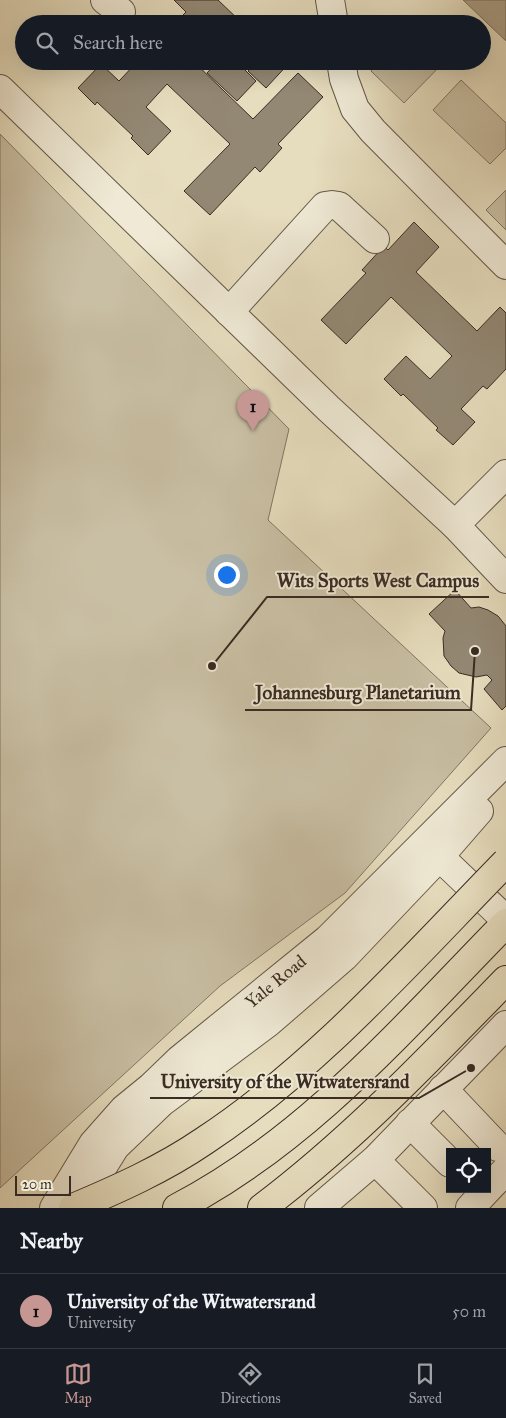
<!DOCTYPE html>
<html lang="en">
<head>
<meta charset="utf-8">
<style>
	body { margin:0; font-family:"IM FELL Great Primer",serif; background:#242831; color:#f1f3f6 }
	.controls { position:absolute; right:15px; bottom:15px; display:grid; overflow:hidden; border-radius:0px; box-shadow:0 5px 20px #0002 }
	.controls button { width:45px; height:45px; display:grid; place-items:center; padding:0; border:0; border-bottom:1px solid #363941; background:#171b24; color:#f1f3f6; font:25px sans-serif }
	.scale { position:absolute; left:15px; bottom:12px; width:56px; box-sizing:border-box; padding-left:5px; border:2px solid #392c23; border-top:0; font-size:14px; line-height:18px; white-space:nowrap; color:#392c23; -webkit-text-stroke:4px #efe9d5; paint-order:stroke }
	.you { position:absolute; left:226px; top:574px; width:18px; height:18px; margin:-12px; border:4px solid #fff; border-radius:50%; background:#1a73e8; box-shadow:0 0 0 8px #1a73e833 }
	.badge { display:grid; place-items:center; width:32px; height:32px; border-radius:50%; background:#c59692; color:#111; font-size:16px; font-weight:700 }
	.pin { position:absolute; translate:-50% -41px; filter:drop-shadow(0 1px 2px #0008) }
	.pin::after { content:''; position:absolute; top:26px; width:18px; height:15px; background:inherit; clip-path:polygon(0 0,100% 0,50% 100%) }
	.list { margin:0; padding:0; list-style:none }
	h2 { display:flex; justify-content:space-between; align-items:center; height:65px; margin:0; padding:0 20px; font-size:21px }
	h2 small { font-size:16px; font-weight:400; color:#9ea1a6 }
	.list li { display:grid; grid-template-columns:32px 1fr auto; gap:15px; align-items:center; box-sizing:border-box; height:75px; padding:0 20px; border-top:1px solid #363941 }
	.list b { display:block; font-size:19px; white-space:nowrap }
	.list p { margin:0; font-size:16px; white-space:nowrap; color:#9ea1a6 }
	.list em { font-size:16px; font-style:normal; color:#9ea1a6 }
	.icon { flex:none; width:28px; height:28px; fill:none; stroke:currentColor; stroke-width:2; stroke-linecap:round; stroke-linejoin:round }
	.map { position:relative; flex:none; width:506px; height:1208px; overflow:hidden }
	.search { position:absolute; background:#171b24; box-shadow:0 5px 20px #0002; left:15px; right:15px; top:15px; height:55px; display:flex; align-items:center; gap:12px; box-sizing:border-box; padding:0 18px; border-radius:28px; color:#9ea1a6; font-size:19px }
	.sheet { height:140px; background:#171b24 }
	nav { display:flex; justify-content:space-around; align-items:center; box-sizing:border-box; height:70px; border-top:1px solid #363941; background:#171b24; font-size:14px; color:#9ea1a6 }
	nav a { display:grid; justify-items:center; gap:2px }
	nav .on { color:#c59692 }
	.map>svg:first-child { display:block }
	.green { fill:#c9bfa4; stroke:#817664 }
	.water { fill:#aba189; stroke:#7d7260 }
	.building { fill:#938874; stroke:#392c23 }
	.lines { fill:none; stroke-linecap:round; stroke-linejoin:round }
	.minor-casing { stroke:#64584a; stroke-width:30 }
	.highway-casing { stroke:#392c23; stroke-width:30 }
	.minor { stroke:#efe9d5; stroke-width:28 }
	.highway { stroke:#e6ddbe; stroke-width:28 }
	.highway-bridge-casing { stroke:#392c23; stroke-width:30; stroke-linecap:butt }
	.highway-bridge { stroke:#e6ddbe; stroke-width:28 }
	.labels { text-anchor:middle; stroke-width:4; stroke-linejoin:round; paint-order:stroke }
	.street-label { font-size:18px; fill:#392c23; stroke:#efe9d5 }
	.leader { fill:none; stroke:#392c23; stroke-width:2 }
	.callout-dot { fill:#392c23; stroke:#efe9d5; stroke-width:2 }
	.callout-label { font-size:19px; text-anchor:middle; font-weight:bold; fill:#392c23; stroke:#efe9d5; stroke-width:4; stroke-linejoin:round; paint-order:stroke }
</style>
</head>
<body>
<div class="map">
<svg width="506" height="1208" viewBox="0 0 506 1208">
	<rect width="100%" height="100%" fill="#e6ddbe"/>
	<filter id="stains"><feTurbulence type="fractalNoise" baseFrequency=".004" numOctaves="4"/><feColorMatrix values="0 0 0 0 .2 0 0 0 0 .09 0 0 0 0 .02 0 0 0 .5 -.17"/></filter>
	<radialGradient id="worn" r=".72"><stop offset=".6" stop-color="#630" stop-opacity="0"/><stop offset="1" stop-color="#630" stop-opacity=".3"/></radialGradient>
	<g class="green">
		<path d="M380 61H445L404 103 371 71Z"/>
		<path d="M461 80 506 123V148L490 164 433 110Z"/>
		<path d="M0 134 289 429 268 520 491 728 345 893 220 986 0 1188Z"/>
		<path d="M506 190V230L486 210Z"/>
	</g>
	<path class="water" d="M463 0H506V41Z"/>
	<g class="building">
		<path d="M174 0H218L241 22 246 16 254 24H174L186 12Z"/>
		<path d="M138 61H193L253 119 298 73 323 97 278 144 282 148 260 172 255 167 210 215 184 191 230 144 167 84 146 107 171 131 148 155 131 138 133 136 97 102 95 105 78 88 101 64 119 81Z"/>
		<path d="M218 61H236L256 81 237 101 207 73Z"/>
		<path d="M258 61H291L266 88 248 71Z"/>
		<path d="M414 222 439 247 416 272 477 331 500 307 506 313V369L487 389 483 386 461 409 475 422 453 445 436 430 438 428 403 394 401 396 384 379 406 356 430 379 452 356 391 297 346 344 321 320 366 273 362 270 384 246 388 250Z"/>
		<path d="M455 590 471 608 479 607 488 610 498 616 506 626V706L502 710 484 689 492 680 487 675 476 677 459 673 451 666 444 656 443 638 445 631 429 614Z"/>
	</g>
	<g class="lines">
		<g class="minor-casing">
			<g id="minor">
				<path d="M105 0 121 12"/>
				<path d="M330 0 334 24"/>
				<path d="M341 61 344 79 355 109 373 131 506 265"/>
				<path d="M0 89 328 408 455 525 506 579"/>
				<path d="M229 312 325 206 332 205 339 206 375 239"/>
				<path d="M455 525 506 474"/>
				<path d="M425 843 506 920"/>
				<path d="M443 1089 498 1147"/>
				<path d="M410 1123 450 1163"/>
				<path d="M375 1160 423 1208"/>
				<path id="s1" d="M54 1208 93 1144 124 1109 151 1087 179 1060 328 939 506 761"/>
				<path d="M77 1208 115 1147 162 1102 269 1022 344 957 439 857 479 811"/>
				<path d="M319 1208 375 1160 506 1025"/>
				<path d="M470 1208 506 1170"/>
			</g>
		</g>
		<g class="highway-casing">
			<g id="highway">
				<path d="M177 1208C308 1140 404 1027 506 923"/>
				<path d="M262 1208C351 1141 428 1060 506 980"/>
			</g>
		</g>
		<use href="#minor" class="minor"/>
		<use href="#highway" class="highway"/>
		<g class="highway-bridge-casing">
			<path id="highway-bridge" d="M73 1208C118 1189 163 1169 204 1141 319 1065 410 960 506 862"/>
		</g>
		<use href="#highway-bridge" class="highway-bridge"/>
	</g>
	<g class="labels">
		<g class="street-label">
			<text dy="6" stroke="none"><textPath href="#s1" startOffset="320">Yale Road</textPath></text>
		</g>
	</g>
	<path class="leader" d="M212 666L267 597H489M475 651L471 710H245M471 1068L419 1098H150"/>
	<g class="callout-dot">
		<circle cx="212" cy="666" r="5"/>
		<circle cx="475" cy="651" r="5"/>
		<circle cx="471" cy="1068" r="5"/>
	</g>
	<g class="callout-label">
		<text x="378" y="587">Wits Sports West Campus</text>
		<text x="358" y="699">Johannesburg Planetarium</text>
		<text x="285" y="1088">University of the Witwatersrand</text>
	</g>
	<rect width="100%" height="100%" filter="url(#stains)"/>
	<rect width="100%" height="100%" fill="url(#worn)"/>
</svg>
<div class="controls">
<button><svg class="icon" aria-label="locate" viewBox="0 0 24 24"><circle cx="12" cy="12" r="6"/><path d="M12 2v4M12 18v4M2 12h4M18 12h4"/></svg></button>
</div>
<div class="scale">20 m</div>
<div class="you"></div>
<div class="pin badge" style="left:253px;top:431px">1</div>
<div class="search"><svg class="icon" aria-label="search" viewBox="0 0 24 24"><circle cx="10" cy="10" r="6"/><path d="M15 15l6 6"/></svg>Search here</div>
</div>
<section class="sheet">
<h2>Nearby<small></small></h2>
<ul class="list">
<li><span class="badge">1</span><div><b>University of the Witwatersrand</b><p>University</p></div><em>50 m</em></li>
</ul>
</section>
<nav>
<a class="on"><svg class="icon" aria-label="map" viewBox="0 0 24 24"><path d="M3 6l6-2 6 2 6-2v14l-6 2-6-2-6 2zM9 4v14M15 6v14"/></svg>Map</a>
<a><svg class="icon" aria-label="directions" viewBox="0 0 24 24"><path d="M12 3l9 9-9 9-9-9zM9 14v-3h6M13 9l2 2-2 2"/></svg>Directions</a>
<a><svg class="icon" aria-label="saved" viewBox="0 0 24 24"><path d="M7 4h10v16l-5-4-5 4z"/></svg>Saved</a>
</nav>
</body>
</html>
